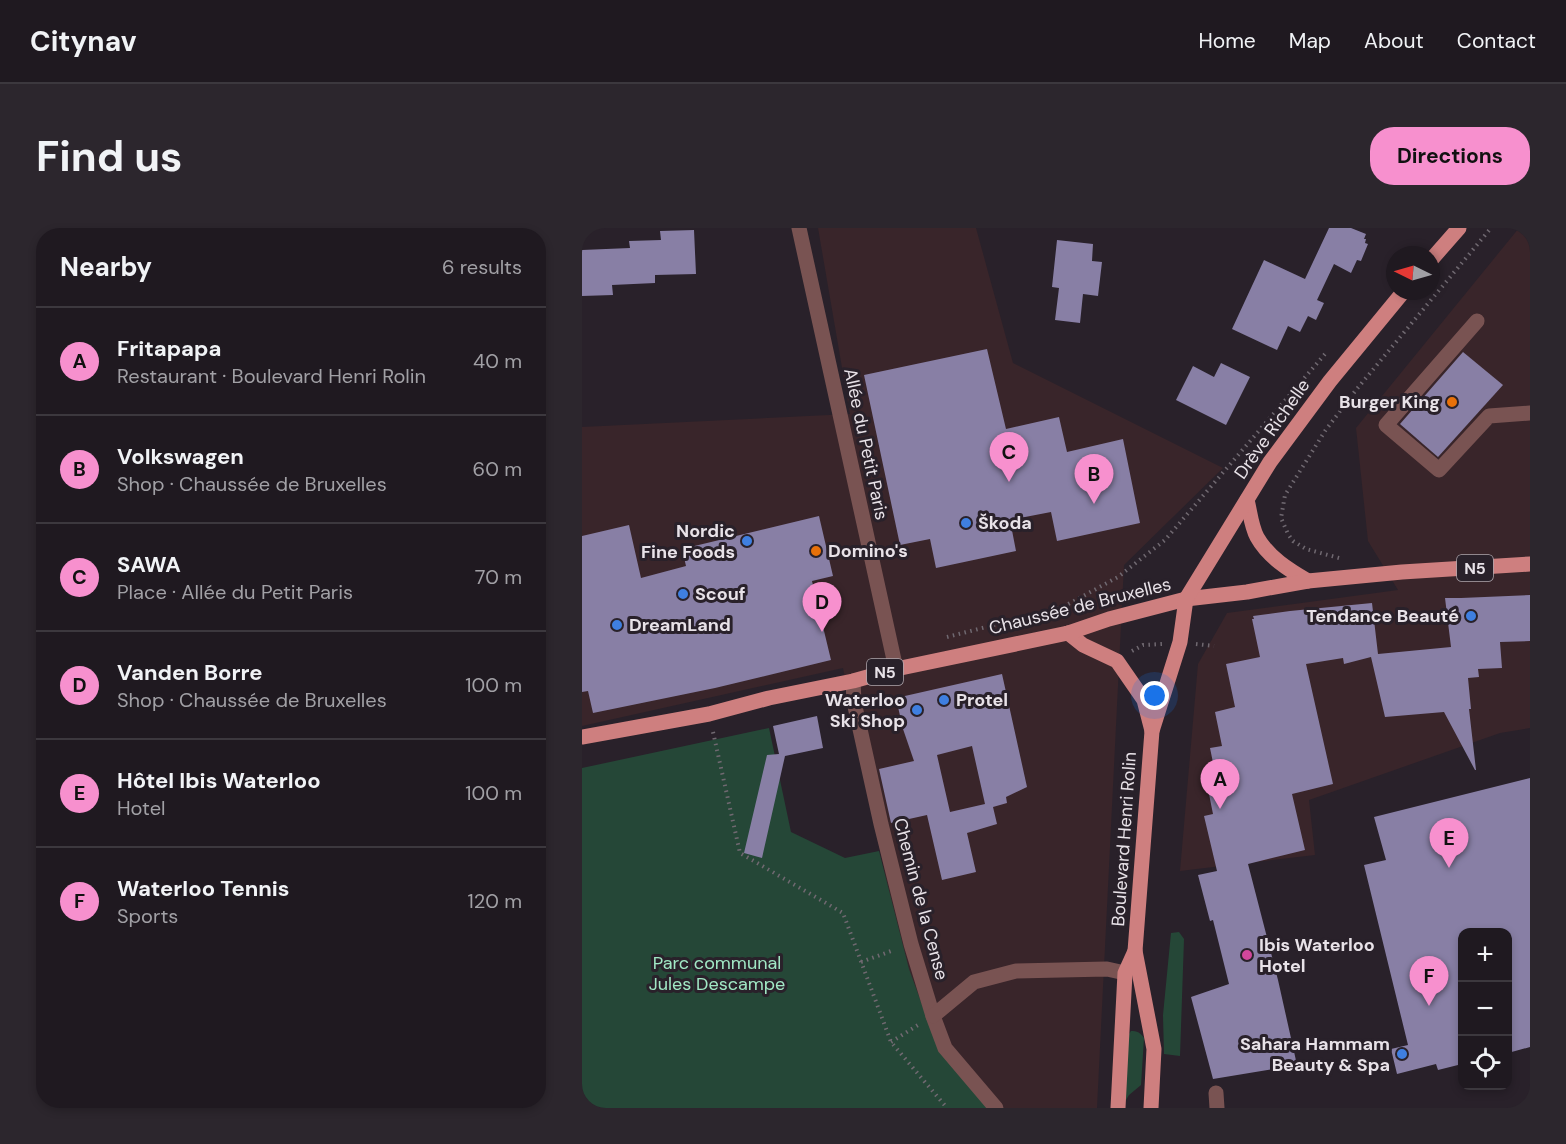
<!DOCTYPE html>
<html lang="en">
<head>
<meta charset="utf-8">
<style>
	body { margin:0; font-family:"DM Sans",sans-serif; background:#2c262d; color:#f1f3f6 }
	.controls { position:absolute; right:18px; bottom:18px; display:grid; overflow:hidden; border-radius:12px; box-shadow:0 3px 9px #0003 }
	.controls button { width:54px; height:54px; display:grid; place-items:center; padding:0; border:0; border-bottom:2px solid #3c383e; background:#1f1920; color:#f1f3f6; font:30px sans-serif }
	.compass { position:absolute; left:804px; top:18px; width:54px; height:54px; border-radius:50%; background:#1f1920; box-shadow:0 3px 9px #0003; rotate:275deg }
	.you { position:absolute; left:573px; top:468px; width:21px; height:21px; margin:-15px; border:4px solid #fff; border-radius:50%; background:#1a73e8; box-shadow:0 0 0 9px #1a73e833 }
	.badge { display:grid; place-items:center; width:39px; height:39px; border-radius:50%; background:#f790ce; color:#111; font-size:20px; font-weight:700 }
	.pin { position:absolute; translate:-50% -50px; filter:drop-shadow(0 2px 3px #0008) }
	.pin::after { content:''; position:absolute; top:32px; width:21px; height:18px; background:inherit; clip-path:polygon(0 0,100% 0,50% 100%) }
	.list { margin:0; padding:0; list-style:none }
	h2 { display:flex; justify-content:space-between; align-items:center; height:78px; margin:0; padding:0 24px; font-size:26px }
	h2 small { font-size:20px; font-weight:400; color:#a1a0a5 }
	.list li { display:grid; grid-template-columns:39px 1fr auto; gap:18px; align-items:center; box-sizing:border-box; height:108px; padding:0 24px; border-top:2px solid #3c383e }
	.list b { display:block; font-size:22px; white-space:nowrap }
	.list p { margin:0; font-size:20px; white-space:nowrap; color:#a1a0a5 }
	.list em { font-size:20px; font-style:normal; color:#a1a0a5 }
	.icon { flex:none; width:33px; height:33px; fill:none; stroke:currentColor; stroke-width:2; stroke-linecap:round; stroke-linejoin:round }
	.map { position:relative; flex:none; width:948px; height:880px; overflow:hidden; border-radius:24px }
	header { display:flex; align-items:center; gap:36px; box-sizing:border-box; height:84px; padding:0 30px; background:#1f1920; border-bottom:2px solid #3c383e }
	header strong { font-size:28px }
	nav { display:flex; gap:33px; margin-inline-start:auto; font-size:21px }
	.intro { display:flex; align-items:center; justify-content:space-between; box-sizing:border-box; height:144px; padding:0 36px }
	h1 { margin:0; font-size:42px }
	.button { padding:15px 27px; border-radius:24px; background:#f790ce; color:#111; font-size:21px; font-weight:700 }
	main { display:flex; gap:36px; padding:0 36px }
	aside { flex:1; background:#1f1920; border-radius:24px; box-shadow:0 3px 9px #0003 }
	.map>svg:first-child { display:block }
	.commercial { fill:#39252a }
	.green { fill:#254737 }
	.building { fill:#887fa5; fill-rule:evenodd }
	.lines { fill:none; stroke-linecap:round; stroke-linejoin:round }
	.path { stroke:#706971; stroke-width:4; stroke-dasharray:1.5 4.5; stroke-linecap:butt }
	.minor { stroke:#795352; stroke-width:15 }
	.major { stroke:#ce7f7f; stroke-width:15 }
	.food-dot { fill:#e8710a; stroke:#29212a; stroke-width:2 }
	.shop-dot { fill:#3f7fe0; stroke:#29212a; stroke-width:2 }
	.hotel-dot { fill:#d1479c; stroke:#29212a; stroke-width:2 }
	.labels { text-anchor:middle; stroke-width:6; stroke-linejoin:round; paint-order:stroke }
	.shield { fill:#29212a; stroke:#afa8af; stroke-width:1.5 }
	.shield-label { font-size:16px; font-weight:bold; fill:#e8e2e8 }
	.poi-label { font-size:18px; font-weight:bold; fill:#e8e2e8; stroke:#29212a; text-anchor:start }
	.street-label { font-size:18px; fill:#e8e2e8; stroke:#29212a }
	.park-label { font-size:18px; fill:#a1e8c5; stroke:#29212a }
</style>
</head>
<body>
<header>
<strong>Citynav</strong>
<nav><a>Home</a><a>Map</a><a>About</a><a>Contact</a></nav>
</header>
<div class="intro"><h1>Find us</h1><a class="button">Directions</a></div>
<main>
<aside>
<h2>Nearby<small>6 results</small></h2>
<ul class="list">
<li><span class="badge">A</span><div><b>Fritapapa</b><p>Restaurant · Boulevard Henri Rolin</p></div><em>40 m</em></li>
<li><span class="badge">B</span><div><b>Volkswagen</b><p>Shop · Chaussée de Bruxelles</p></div><em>60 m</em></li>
<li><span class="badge">C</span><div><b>SAWA</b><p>Place · Allée du Petit Paris</p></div><em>70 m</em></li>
<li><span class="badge">D</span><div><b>Vanden Borre</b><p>Shop · Chaussée de Bruxelles</p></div><em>100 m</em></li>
<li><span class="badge">E</span><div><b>Hôtel Ibis Waterloo</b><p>Hotel</p></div><em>100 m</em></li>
<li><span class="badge">F</span><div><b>Waterloo Tennis</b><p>Sports</p></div><em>120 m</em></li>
</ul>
</aside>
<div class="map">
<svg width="948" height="880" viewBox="0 0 948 880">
	<rect width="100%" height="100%" fill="#29212a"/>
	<g class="commercial">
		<path d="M236 0H394L431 135 641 240 542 337 515 880H417L326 760 261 440 0 498V199L268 186Z"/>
		<path d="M937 0H948V500L918 505 727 572 733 627 598 643 616 436 645 385 816 362 786 313 774 200Z"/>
	</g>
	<g class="green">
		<path d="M187 500 209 604 263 630 297 623 327 741 353 812 406 880H0V540Z"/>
		<path d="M597 704 602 711 598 828 582 826 581 787 589 705Z"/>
		<path d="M549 803C555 803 558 804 562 810L559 857 547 867 541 877 545 809Z"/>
	</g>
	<g class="building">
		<path d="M747 0H769L784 6 782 11H784L783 15 786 16 779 33 775 32 769 45 752 36 735 72 742 75 734 92 726 88 718 104 706 98 695 122 650 101 682 32 723 51Z"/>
		<path d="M112 2 114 46 73 47V55L30 57 31 67 0 68V22L48 20 47 13 79 12 78 3Z"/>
		<path d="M475 12 511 16 510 33 520 34 516 68 501 66 498 95 473 92 477 60 470 59Z"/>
		<path d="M405 121 424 201 477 189 485 224 541 211 558 295 475 313 469 284 428 292 434 323 354 340 348 311 318 317 282 147Z"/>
		<path d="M881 124 921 157 856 229 818 196Z"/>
		<path d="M639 135 668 149 644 197 594 172 611 138 632 149Z"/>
		<path d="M237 288 251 348 230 353 249 432 133 460 11 485 6 463 0 464V308L47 297 59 350 104 338 100 321Z"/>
		<path d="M948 367V413L918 414 920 440 896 441 897 449 886 450 889 481H887L894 542H893L862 484 803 489 789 429 762 436 761 430 724 436 751 556 710 566 723 622 666 636 696 752 715 837 631 851 609 769 647 756 631 692 628 693 616 647 635 643 622 588 631 586 625 556 635 554 628 520 640 518 633 484 653 479 644 436 678 429 670 391H672L671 388 708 383 790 375 796 426 869 419 863 370H879Z"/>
		<path d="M420 446 445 559 424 569 425 575 411 579 415 596 385 605 394 644 360 652 345 587 309 595 297 541 332 533 321 501 314 470ZM390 518 403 576 368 584 355 527Z"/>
		<path d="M235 488 241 520 203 528 180 630 162 625 185 527 197 526 191 498Z"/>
		<path d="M948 550V819L926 825V705H880V836L856 842 854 836 815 846 809 821 826 817 782 637 804 632 792 589Z"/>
	</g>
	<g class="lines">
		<g class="path">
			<path d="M757 330 724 321 711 313 706 306 699 290 703 267 743 203 774 162 909 0"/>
			<path d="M365 409 479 380 536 349 583 312 743 126"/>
			<path d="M614 416 632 418"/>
			<path d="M550 423 561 417 580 416"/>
			<path d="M131 504 158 625 261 685 309 814 365 880"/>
			<path d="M279 734 312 722"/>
			<path d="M309 814 336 797"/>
		</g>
		<g class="minor">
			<path d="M217 0 314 441"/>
			<path d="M895 93 804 197 857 242 907 188 948 185"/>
			<path d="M271 453 272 474 299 596 329 716 351 788 363 820 414 880"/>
			<path d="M351 788 392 754 434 743 525 741 543 745"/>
			<path d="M634 865 635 880"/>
		</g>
		<g class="major">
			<path d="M849 32 877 0"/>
			<path d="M665 272C668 283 669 298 675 309 686 329 707 342 726 353"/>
			<path d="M486 405 501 417 535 433 562 472 570 503"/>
			<path d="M0 509 127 486 187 470 271 453 314 441 486 405 527 391 604 371 665 364 726 353 820 344 948 336"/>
			<path d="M536 880 543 745 553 723"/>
			<path d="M569 880 572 821 553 723 570 503 598 414 604 371 688 234 748 153 822 63"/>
		</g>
	</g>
	<g class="food-dot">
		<circle cx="870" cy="174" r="6"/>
		<circle cx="234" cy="323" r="6"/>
	</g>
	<g class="shop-dot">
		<circle cx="384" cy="295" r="6"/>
		<circle cx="165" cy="313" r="6"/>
		<circle cx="101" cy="366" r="6"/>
		<circle cx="889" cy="388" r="6"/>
		<circle cx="35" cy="397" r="6"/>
		<circle cx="362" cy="472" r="6"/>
		<circle cx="335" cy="482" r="6"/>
		<circle cx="820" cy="826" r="6"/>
	</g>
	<circle class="hotel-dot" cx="665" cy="727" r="6"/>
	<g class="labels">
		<g class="shield">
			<rect x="875" y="327" width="36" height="26" rx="4.5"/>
			<rect x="285" y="431" width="36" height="26" rx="4.5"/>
		</g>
		<g class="shield-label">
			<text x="893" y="346">N5</text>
			<text x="303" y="450">N5</text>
		</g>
		<g class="poi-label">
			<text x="858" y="180" text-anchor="end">Burger King</text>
			<text x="396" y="301">Škoda</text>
			<text x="153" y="309" text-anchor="end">Nordic<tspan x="153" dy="21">Fine Foods</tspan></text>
			<text x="246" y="329">Domino's</text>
			<text x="113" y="372">Scouf</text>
			<text x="877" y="394" text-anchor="end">Tendance Beauté</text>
			<text x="47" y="403">DreamLand</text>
			<text x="323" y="478" text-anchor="end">Waterloo<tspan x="323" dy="21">Ski Shop</tspan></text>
			<text x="374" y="478">Protel</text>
			<text x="677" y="723">Ibis Waterloo<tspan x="677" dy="21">Hotel</tspan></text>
			<text x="808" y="822" text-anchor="end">Sahara Hammam<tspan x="808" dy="21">Beauty &amp; Spa</tspan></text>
		</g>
		<g class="street-label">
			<text transform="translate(690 201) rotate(-55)" y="6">Drève Richelle</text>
			<text transform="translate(284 216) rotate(78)" y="6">Allée du Petit Paris</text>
			<text transform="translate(498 378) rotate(-14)" y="6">Chaussée de Bruxelles</text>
			<text transform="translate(542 611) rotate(-86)" y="6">Boulevard Henri Rolin</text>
			<text transform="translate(339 671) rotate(75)" y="6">Chemin de la Cense</text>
		</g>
		<g class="park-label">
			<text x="135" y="741">Parc communal<tspan x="135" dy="21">Jules Descampe</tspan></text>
		</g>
	</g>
</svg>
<div class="controls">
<button>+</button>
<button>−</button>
<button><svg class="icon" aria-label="locate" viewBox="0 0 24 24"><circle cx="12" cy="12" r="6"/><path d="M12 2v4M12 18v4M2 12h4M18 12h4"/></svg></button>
</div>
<svg class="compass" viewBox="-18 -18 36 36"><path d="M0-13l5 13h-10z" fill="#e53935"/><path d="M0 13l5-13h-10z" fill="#a1a0a5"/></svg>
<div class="you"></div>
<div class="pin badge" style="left:638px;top:581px">A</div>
<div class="pin badge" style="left:512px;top:276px">B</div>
<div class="pin badge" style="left:427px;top:254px">C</div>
<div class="pin badge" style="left:240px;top:404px">D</div>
<div class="pin badge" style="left:867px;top:640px">E</div>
<div class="pin badge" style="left:847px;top:778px">F</div>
</div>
</main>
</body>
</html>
